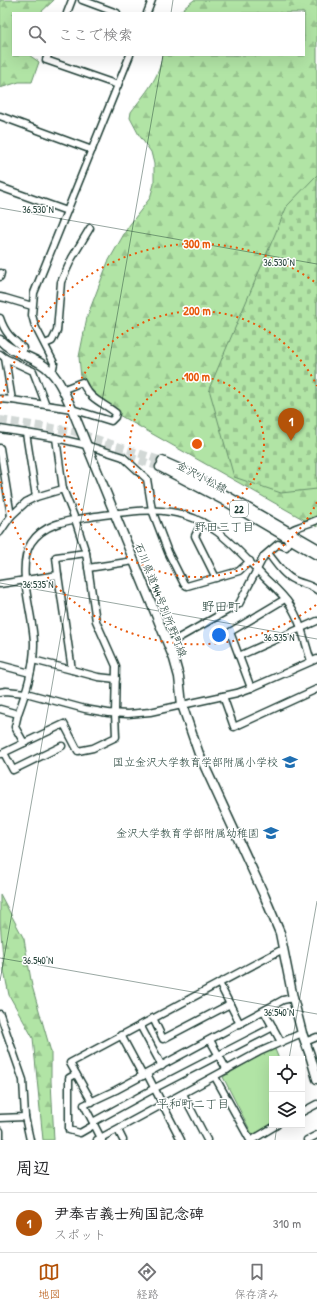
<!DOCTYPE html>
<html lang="ja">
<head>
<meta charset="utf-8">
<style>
	body { margin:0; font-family:"Patrick Hand","Klee One",sans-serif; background:#f2f2f2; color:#202124 }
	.controls { position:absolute; right:12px; bottom:12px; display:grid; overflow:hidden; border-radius:0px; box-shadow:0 4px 16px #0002 }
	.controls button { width:36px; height:36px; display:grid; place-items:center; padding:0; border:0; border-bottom:1px solid #e0e0e0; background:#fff; color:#202124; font:20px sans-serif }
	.you { position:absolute; left:219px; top:635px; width:14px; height:14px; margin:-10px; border:3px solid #fff; border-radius:50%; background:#1a73e8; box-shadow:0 0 0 6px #1a73e833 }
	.badge { display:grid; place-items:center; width:26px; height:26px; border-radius:50%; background:#b45309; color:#fff; font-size:13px; font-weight:700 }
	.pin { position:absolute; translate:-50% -33px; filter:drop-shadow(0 1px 2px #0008) }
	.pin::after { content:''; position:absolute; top:21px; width:14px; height:12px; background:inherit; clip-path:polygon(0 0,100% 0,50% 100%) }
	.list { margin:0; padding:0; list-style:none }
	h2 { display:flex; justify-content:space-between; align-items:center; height:52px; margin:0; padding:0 16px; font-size:17px }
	h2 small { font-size:13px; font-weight:400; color:#757577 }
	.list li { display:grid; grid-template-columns:26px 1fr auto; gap:12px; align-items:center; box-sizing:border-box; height:60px; padding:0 16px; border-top:1px solid #e0e0e0 }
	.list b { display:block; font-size:15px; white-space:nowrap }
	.list p { margin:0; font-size:13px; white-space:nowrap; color:#757577 }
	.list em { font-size:13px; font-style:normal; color:#757577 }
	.icon { flex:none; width:22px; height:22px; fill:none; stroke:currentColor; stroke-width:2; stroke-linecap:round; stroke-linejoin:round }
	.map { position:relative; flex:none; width:317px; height:1140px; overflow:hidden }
	.search { position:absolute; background:#fff; box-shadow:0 4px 16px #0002; left:12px; right:12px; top:12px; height:44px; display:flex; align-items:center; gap:10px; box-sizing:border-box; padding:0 14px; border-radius:0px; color:#757577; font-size:15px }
	.sheet { height:112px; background:#fff }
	nav { display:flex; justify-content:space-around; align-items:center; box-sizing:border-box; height:56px; border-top:1px solid #e0e0e0; background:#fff; font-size:11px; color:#757577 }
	nav a { display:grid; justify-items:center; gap:2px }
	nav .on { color:#b45309 }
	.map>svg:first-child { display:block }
	.green { fill:#b1e4a5; stroke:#68906c }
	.forest { fill:url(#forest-firs); stroke:#68906c }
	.cemetery { fill:url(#cemetery-stones); stroke:#68906c }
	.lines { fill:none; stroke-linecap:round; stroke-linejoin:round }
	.major-tunnel { stroke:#d2d8d6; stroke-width:8; stroke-dasharray:8 4; stroke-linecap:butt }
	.minor-casing { stroke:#1f3d34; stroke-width:9 }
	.major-casing { stroke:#1f3d34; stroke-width:11 }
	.minor { stroke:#fff; stroke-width:6 }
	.major { stroke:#fff; stroke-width:8 }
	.ticks { fill:none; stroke:#1f3d34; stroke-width:1; stroke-opacity:0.45 }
	.ring { fill:none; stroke:#e8590c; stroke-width:2; stroke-dasharray:2 4 }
	.labels { text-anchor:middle; stroke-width:3; stroke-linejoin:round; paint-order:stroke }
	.shield { fill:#fff; stroke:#627771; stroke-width:1 }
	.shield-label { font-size:10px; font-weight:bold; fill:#1f3d34 }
	.street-label { font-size:11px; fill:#1f3d34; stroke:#fff }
	.poi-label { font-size:11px; fill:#1f3d34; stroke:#fff; text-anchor:end }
	.neighbourhood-label { font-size:12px; fill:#1f3d34; stroke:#fff }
	.quarter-label { font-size:13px; fill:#1f3d34; stroke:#fff }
	.ticks-label { font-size:10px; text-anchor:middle; fill:#1f3d34; stroke:#fff; stroke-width:3; stroke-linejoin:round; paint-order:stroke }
	.centre { fill:#e8590c; stroke:#fff; stroke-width:2 }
	.ring-label { font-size:12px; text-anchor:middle; font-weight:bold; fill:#e8590c; stroke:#fff; stroke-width:3; stroke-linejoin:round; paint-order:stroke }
</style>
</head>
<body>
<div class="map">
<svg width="317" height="1140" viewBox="0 0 317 1140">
	<defs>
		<pattern id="forest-firs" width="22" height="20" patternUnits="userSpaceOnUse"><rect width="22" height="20" fill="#b1e4a5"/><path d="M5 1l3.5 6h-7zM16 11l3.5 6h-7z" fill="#98c48f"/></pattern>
		<pattern id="cemetery-stones" width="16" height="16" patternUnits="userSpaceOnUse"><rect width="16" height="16" fill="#b1e4a5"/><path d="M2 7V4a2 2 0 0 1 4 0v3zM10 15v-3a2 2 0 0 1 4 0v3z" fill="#98c48f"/></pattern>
	</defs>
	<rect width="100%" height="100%" fill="#fff"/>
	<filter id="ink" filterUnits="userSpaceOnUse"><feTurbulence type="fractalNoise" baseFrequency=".025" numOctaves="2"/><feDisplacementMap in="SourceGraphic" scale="8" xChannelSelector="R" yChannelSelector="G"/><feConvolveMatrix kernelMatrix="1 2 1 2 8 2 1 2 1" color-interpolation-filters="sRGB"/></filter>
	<g filter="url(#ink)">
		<path class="green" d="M274 1047 279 1059H272V1125L253 1136 223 1077Z"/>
		<g class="forest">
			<path d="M0 0H54L40 13H13V55H29L39 62 32 82H19L0 88Z"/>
			<path d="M194 0H317V527L110 410 82 388 79 357 87 317 108 262 128 227 150 198 154 184V164L151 152 139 135 130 118 131 112C145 93 160 78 162 55H304V13H178Z"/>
			<path d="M0 894 24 939 32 986 51 1052V1081L54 1140H43L33 1038 9 995 4 971 0 921Z"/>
		</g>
		<path class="cemetery" d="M317 175V489L281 493 234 477 209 389 287 206Z"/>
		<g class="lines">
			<g class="major-tunnel">
				<path d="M0 420 72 431 162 461"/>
				<path d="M117 453 160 467"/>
			</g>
			<g class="minor-casing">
				<g id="minor">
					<path d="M82 0 117 13"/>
					<path d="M67 13 72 0"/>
					<path d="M147 13 152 0"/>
					<path d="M48 55 46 60 118 85"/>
					<path d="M0 116 92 150"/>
					<path d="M0 187 67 211"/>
					<path d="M0 277 1 273"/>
					<path d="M0 297 5 298 32 306"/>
					<path d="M0 318C5 333 11 338 23 348L22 355"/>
					<path d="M45 344 52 341 57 331 61 282 72 258 90 228"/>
					<path d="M0 354 5 358 33 371 46 405 72 409 111 421 115 417 116 413C102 402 90 400 82 382L62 390"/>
					<path d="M5 358 12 400 46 405"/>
					<path d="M52 373 54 363 35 326 32 315 34 293 130 55"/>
					<path d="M0 399 12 400"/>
					<path d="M0 429 26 433"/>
					<path d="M56 438 86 445 123 457 147 479 152 510 168 552 184 584 187 586 239 571 250 561"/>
					<path d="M0 448 11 516 26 502 36 497 63 489 75 519 86 553 96 621 116 666 115 713 116 737 93 748 78 751 64 724 24 743"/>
					<path d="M36 497 26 433 56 438 63 489"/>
					<path d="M202 522 195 536 216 578"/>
					<path d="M0 532 11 516"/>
					<path d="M268 553C275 562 283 575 294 580 301 584 310 584 317 590"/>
					<path d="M88 568 134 561"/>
					<path d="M58 575 72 670 98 677 116 679"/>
					<path d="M0 584 58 575 56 557 86 553"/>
					<path d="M168 644 239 604 264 556 278 544 286 547 289 543 285 536C291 527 307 525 317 520"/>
					<path d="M239 656 317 621"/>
					<path d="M33 660 72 670"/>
					<path d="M0 665 30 673"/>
					<path d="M251 688 230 632 285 599"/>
					<path d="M0 692 6 691 26 693 85 709 108 713 128 714 150 712 237 693 251 688 317 659"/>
					<path d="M223 696 234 727 317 689"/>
					<path d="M0 709 18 714C26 692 34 668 34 644 34 615 15 569 31 543 45 521 74 520 96 516 121 513 146 508 171 512 211 517 237 549 263 576 272 585 283 594 290 605 301 621 305 643 311 661"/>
					<path d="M4 753 13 770 62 746"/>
					<path d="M1 754 24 743 15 727 18 714"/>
					<path d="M219 983 240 1024"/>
					<path d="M264 1011 281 1042"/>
					<path d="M0 1014 23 1080 25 1117 30 1140"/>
					<path d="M153 1018 163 1039 230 1004"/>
					<path d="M140 1025 162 1066"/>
					<path d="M121 1035 143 1076"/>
					<path d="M210 1040 227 1070"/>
					<path d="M305 1042 317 1037"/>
					<path d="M76 1074 69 1078V1130L80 1133 94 1125"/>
					<path d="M147 1074 181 1140"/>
					<path d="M215 1077 250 1140"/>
					<path d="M183 1094 207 1140"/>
					<path d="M92 1102 70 1063 283 949"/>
					<path d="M302 1112 317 1104"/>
					<path d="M0 1118 25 1117"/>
					<path d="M93 1122 155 1088 273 1027"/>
					<path d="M118 1130 123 1140"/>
					<path d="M0 1131V1140"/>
					<path d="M97 1140 259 1052 302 1033"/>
					<path d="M102 1140 84 1105 116 1090 283 1000 293 998"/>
					<path d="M252 1140 277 1125"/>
					<path d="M307 1140 317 1135"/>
				</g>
			</g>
			<g class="major-casing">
				<g id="major">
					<path d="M0 340C11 352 27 355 40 363 57 373 64 392 72 409L174 659 179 677 182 705 199 754 264 895 280 933 293 998 302 1033 310 1055 317 1079"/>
					<path d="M162 461 180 469 317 548"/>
					<path d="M160 467 225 501 317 555"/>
				</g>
			</g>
			<use href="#minor" class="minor"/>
			<use href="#major" class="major"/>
		</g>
	</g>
	<path class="ticks" d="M171 13 173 0M0 208 317 264M0 583 317 639M0 958 317 1014M0 981 163 55M289 1059 317 901M275 1140 277 1125"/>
	<g class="ring">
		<circle cx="197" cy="444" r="67"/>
		<path d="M317 502A133 133 0 1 1 317 386"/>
		<path d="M316 605A200 200 0 0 1 0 479M0 409A200 200 0 0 1 316 283"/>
	</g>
	<defs>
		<g id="school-bare" transform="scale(1.2)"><path d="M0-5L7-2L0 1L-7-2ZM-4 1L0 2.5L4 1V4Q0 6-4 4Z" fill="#1f6fb2" stroke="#fff" stroke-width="2.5" paint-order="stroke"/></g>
	</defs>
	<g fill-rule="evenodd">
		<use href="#school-bare" x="290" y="762"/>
		<use href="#school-bare" x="271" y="833"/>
	</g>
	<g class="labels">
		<rect class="shield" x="230" y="501" width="18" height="16" rx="3"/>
		<g class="shield-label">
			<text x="239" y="513">22</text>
		</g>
		<g class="street-label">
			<text transform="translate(202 477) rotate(28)" y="4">金沢小松線</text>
			<text transform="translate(161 600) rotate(68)" y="4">石川県道144号別所野町線</text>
		</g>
		<g class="poi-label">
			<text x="278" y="766">国立金沢大学教育学部附属小学校</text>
			<text x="259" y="837">金沢大学教育学部附属幼稚園</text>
		</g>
		<g class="neighbourhood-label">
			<text x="224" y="531">野田三丁目</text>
			<text x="193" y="1108">平和町二丁目</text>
		</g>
		<g class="quarter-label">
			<text x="221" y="611">野田町</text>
		</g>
	</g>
	<g class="ticks-label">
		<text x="38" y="213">36.530°N</text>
		<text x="279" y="266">36.530°N</text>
		<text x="38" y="588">36.535°N</text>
		<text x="279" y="641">36.535°N</text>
		<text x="38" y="964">36.540°N</text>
		<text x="279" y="1016">36.540°N</text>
	</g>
	<circle cx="197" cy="444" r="6" class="centre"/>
	<g class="ring-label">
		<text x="197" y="248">300 m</text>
		<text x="197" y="315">200 m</text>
		<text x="197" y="381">100 m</text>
	</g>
</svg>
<div class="controls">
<button><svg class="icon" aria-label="locate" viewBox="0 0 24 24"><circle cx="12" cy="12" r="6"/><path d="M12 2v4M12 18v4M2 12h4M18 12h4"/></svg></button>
<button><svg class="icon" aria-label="layers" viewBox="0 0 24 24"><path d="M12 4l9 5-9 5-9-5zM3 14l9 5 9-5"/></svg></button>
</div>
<div class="you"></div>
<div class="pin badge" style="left:291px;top:441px">1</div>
<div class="search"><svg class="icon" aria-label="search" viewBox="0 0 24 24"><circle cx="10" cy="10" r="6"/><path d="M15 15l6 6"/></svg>ここで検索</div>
</div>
<section class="sheet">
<h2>周辺<small></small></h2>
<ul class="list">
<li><span class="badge">1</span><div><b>尹奉吉義士殉国記念碑</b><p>スポット</p></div><em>310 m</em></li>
</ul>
</section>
<nav>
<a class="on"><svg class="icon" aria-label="map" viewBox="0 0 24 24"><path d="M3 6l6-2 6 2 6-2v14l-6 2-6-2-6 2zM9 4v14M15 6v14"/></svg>地図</a>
<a><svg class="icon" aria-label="directions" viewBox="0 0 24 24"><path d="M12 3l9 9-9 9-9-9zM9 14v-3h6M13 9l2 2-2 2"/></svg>経路</a>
<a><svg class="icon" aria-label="saved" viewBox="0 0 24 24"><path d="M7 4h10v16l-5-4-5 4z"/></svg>保存済み</a>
</nav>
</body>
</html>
